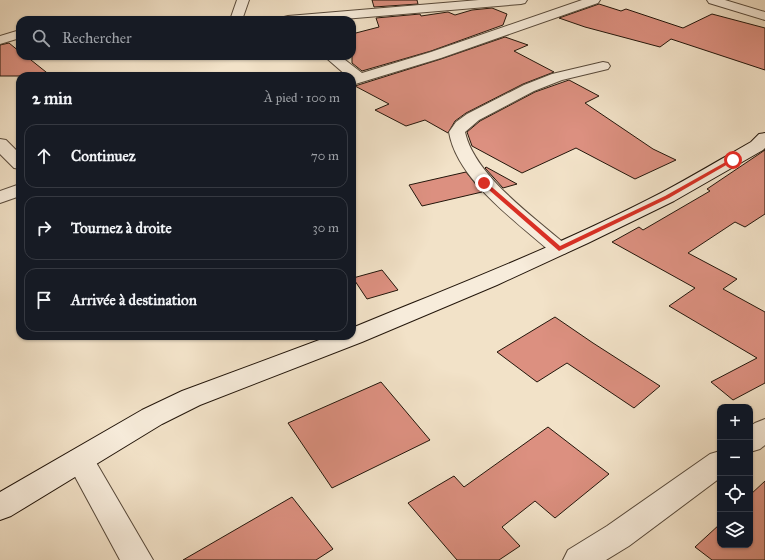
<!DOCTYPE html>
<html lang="fr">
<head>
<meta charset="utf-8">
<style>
	body { margin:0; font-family:"IM FELL Great Primer",serif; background:#242831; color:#f1f3f6 }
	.controls { position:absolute; right:12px; bottom:12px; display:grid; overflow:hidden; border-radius:8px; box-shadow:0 1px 3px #0004 }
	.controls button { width:36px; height:36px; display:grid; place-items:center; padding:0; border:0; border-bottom:1px solid #363941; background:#171b24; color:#f1f3f6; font:20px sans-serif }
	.stop { position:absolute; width:12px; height:12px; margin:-9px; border:3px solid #d93025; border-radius:50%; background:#fff }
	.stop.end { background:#d93025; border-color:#fff; box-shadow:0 1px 4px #0008 }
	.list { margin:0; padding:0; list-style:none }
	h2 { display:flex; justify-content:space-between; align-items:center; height:52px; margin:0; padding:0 16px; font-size:17px }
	h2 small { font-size:13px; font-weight:400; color:#9ea1a6 }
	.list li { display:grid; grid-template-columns:26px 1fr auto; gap:12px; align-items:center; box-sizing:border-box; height:64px; margin:0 8px 8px; padding:0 8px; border:1px solid #363941; border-radius:12px }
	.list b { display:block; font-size:15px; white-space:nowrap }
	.list em { font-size:13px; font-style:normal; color:#9ea1a6 }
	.icon { flex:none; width:22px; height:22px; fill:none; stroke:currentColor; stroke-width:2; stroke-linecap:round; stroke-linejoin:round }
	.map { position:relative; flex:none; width:765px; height:560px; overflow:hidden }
	.search { position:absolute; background:#171b24; box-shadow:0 1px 3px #0004; left:16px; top:16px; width:340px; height:44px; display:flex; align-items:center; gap:10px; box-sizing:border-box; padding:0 14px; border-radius:12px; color:#9ea1a6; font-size:15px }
	.panel { position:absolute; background:#171b24; box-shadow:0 1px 3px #0004; left:16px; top:72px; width:340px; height:268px; border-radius:12px }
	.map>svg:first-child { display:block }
	.building { fill:#dc9080; stroke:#23160b }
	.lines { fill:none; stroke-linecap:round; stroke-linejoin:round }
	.street-casing { stroke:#57493a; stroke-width:2 }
	.secondary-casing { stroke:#23160b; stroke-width:2 }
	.street { fill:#f7ecdb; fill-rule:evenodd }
	.secondary { fill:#f7ecdb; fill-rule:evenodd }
	.route { fill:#d93025 }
</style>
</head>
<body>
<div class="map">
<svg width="765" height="560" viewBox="0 0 765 560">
	<rect width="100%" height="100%" fill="#f2e2c8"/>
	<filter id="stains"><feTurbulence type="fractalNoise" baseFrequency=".005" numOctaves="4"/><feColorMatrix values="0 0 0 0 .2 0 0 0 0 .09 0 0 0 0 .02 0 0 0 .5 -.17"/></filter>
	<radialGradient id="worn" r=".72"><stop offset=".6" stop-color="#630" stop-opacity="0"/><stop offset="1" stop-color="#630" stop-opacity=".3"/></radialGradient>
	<g class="building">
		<path d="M372 0H417L418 4 374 7Z"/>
		<path d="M599 4 621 11 626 9 683 28 712 14 765 28V70L671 39 660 47 585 27 559 18Z"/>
		<path d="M492 8 507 14 503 25 431 51 362 71 352 63V34L379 27 376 18 420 14 421 16 448 12 455 15 472 10Z"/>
		<path d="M505 37 528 45 514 51 554 72 523 84 466 113 455 121 448 133 425 120 406 126 375 110 389 104 355 86 441 59Z"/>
		<path d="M9 43 20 52V56H26L51 76H0V45Z"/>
		<path d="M569 80 599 96 585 103 653 149 676 160 635 179 576 148 522 173 472 146 467 132 480 121 535 92Z"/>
		<path d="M765 150V214L745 227 735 222 688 253 737 279 723 289 765 312V383L733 400 711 382 757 358 669 306 695 288 612 242 639 227 643 230 710 191 707 189Z"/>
		<path d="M486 167 517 184 503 188 485 168Z"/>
		<path d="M466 172 482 192 422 206 409 185Z"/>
		<path d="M382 270 398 290 367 299 353 278Z"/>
		<path d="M555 317 593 343 660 386 634 408 567 363 537 382 497 352Z"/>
		<path d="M381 382 430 440 332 488 288 423Z"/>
		<path d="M548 427 609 474 555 518 535 501 502 527 520 546 499 560H457L408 503 454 476 464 487Z"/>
		<path d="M765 481V560H712L695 547 720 524V545H750V495Z"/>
		<path d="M292 497 333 549 316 560H183Z"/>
	</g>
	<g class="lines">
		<g class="street-casing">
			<g id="street">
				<path d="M237 0H249L242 20H230Z"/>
				<path d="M479 0H527L525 3 521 4 332 20H282L284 17 288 16Z"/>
				<path d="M582 0H600L598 3 441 58 352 85V76H347L324 56H340L362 73 431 52Z"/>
				<path d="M707 0H725L765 12V20L709 3Z"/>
				<path d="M20 30V38L0 44V36Z"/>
				<path d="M603 62 608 63 610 66 608 69 562 80 534 91 479 120 465 132C475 176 533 216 566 245L569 249 566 253 559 255 552 253C517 222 457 180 449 132L456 122 467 114 524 85 552 74Z"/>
				<path d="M0 139 6 140 20 154V169L14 168 0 154Z"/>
				<path d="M20 184V196L0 203V191Z"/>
				<path d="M765 419V445L760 449 750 452V426L755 423Z"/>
				<path d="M80 449 90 452 153 560H120L66 460 70 452Z"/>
				<path d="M720 451V478L629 546 606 560H563L568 550 607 526 710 454Z"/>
			</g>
		</g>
		<g class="secondary-casing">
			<path id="secondary" d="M765 133V148L763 150 674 201 588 243 497 285 362 342 200 405 162 424 11 516 0 520V492L142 410 182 391 330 336H352V328C456 285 561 245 661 193 691 177 721 159 751 142L759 134Z"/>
		</g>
		<use href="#street" class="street"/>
		<use href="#secondary" class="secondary"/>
	</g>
	<path class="route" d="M731 159 735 160 669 198 559 251 481 183 486 182 560 246 665 196Z"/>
	<rect width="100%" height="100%" filter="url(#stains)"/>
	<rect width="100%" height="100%" fill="url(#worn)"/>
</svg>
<div class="controls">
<button>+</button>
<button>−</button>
<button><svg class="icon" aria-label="locate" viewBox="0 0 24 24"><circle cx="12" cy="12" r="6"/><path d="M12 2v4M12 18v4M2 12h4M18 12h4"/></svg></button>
<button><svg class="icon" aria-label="layers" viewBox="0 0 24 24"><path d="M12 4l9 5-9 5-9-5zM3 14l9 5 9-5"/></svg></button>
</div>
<div class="stop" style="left:733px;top:160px"></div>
<div class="stop end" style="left:484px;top:183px"></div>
<div class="search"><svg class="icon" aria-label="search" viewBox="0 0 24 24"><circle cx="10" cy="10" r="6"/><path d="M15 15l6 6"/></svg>Rechercher</div>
<section class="panel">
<h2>2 min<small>À pied · 100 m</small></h2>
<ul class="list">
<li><svg class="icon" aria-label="ahead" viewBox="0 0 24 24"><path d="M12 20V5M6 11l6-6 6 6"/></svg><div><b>Continuez</b></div><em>70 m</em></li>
<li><svg class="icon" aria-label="right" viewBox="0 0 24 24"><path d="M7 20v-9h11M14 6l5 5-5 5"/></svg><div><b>Tournez à droite</b></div><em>30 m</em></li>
<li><svg class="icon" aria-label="arrive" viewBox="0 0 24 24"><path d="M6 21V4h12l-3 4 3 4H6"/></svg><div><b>Arrivée à destination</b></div></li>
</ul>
</section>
</div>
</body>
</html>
